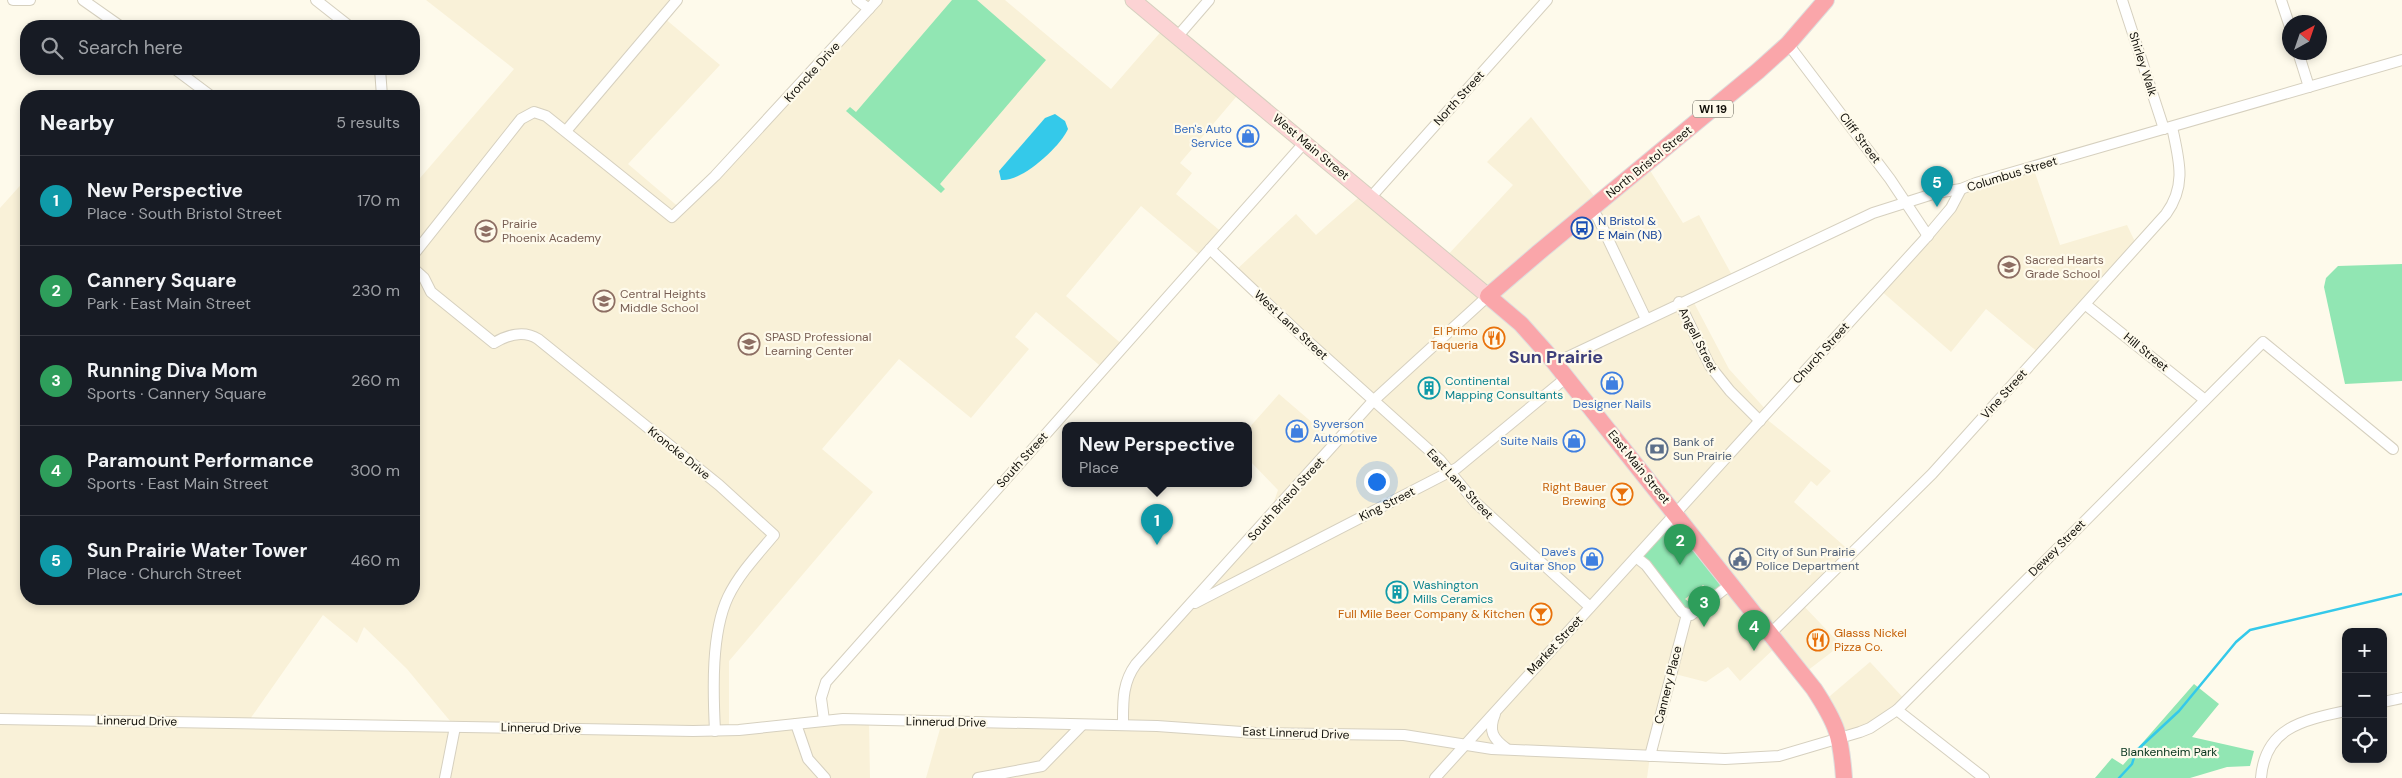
<!DOCTYPE html>
<html lang="en">
<head>
<meta charset="utf-8">
<style>
	body { margin:0; font-family:"DM Sans",sans-serif; background:#242831; color:#f1f3f6 }
	.controls { position:absolute; right:15px; bottom:15px; display:grid; overflow:hidden; border-radius:10px; box-shadow:0 2px 8px #0003 }
	.controls button { width:45px; height:45px; display:grid; place-items:center; padding:0; border:0; border-bottom:1px solid #363941; background:#171b24; color:#f1f3f6; font:25px sans-serif }
	.compass { position:absolute; left:2282px; top:15px; width:45px; height:45px; border-radius:50%; background:#171b24; box-shadow:0 2px 8px #0003; rotate:40deg }
	.you { position:absolute; left:1376px; top:481px; width:18px; height:18px; margin:-12px; border:4px solid #fff; border-radius:50%; background:#1a73e8; box-shadow:0 0 0 8px #1a73e833 }
	.badge { display:grid; place-items:center; width:32px; height:32px; border-radius:50%; background:#5c58d0; color:#fff; font-size:16px; font-weight:700 }
	.pin { position:absolute; translate:-50% -41px; filter:drop-shadow(0 1px 2px #0008) }
	.pin::after { content:''; position:absolute; top:26px; width:18px; height:15px; background:inherit; clip-path:polygon(0 0,100% 0,50% 100%) }
	.popup { position:absolute; left:1062px; top:422px; width:190px; height:65px; box-sizing:border-box; display:grid; place-content:center; border-radius:10px; background:#171b24; filter:drop-shadow(0 1px 4px #0005); font-size:16px; white-space:nowrap; color:#9ea1a6 }
	.popup b { font-size:19px; color:#f1f3f6 }
	.popup::after { content:''; position:absolute; left:50%; top:100%; margin-left:-10px; border:10px solid transparent; border-top-color:#171b24 }
	.list { margin:0; padding:0; list-style:none }
	h2 { display:flex; justify-content:space-between; align-items:center; height:65px; margin:0; padding:0 20px; font-size:21px }
	h2 small { font-size:16px; font-weight:400; color:#9ea1a6 }
	.list li { display:grid; grid-template-columns:32px 1fr auto; gap:15px; align-items:center; box-sizing:border-box; height:90px; padding:0 20px; border-top:1px solid #363941 }
	.list b { display:block; font-size:19px; white-space:nowrap }
	.list p { margin:0; font-size:16px; white-space:nowrap; color:#9ea1a6 }
	.list em { font-size:16px; font-style:normal; color:#9ea1a6 }
	.icon { flex:none; width:28px; height:28px; fill:none; stroke:currentColor; stroke-width:2; stroke-linecap:round; stroke-linejoin:round }
	.map { position:relative; flex:none; width:2402px; height:778px; overflow:hidden }
	.search { position:absolute; background:#171b24; box-shadow:0 2px 8px #0003; left:20px; top:20px; width:400px; height:55px; display:flex; align-items:center; gap:12px; box-sizing:border-box; padding:0 18px; border-radius:20px; color:#9ea1a6; font-size:19px }
	.panel { position:absolute; background:#171b24; box-shadow:0 2px 8px #0003; left:20px; top:90px; width:400px; height:515px; border-radius:20px }
	.map>svg:first-child { display:block }
	.built { fill:#f9f1d8; fill-rule:evenodd }
	.green { fill:#91e6b3 }
	.water { fill:#34c9ea }
	.lines { fill:none; stroke-linecap:round; stroke-linejoin:round }
	.stream { stroke:#34c9ea; stroke-width:2.5 }
	.minor-casing { stroke:#d6d0bf; stroke-width:12 }
	.secondary-casing { stroke:#d6d0bf; stroke-width:17 }
	.primary-casing { stroke:#dedddd; stroke-width:18 }
	.minor { stroke:#fff; stroke-width:10 }
	.secondary { stroke:#fcd3d4; stroke-width:15 }
	.primary { stroke:#faa6aa; stroke-width:16 }
	.labels { text-anchor:middle; stroke-width:4.5; stroke-linejoin:round; paint-order:stroke }
	.shield { fill:#fefaeb; stroke:#58564d; stroke-width:1 }
	.shield-label { font-size:11px; font-weight:bold; fill:#110f09 }
	.street-label { font-size:12px; fill:#110f09; stroke:#fefaeb }
	.shop-label { font-size:12px; fill:#366cbe; stroke:#fefaeb; text-anchor:end }
	.transit-label { font-size:12px; fill:#164399; stroke:#fefaeb; text-anchor:start }
	.education-label { font-size:12px; fill:#785e54; stroke:#fefaeb; text-anchor:start }
	.food-label { font-size:12px; fill:#c56008; stroke:#fefaeb; text-anchor:end }
	.culture-label { font-size:12px; fill:#0d838f; stroke:#fefaeb; text-anchor:start }
	.service-label { font-size:12px; fill:#4e5e75; stroke:#fefaeb; text-anchor:start }
	.park-label { font-size:12px; fill:#05331c; stroke:#fefaeb }
	.district-label { font-size:18px; font-weight:bold; fill:#3d3e7a; stroke:#fefaeb }
</style>
</head>
<body>
<div class="map">
<svg width="2402" height="778" viewBox="0 0 2402 778">
	<rect width="100%" height="100%" fill="#fefaeb"/>
	<g class="built">
		<path d="M426 0H677L663 17 720 65 628 164 681 209 868 10 857 0H1005L1111 89 1165 27 1242 90 1180 163 1192 173 1176 194 1224 234 1203 258 1141 206 1066 296 1124 346 1104 369 1036 312 1015 337 1029 349 971 418 899 359 822 449 873 492 729 661V730L869 720 870 778H0V208L26 179V599H414V185L514 69ZM323 615 357 643 364 627 407 669 455 727 248 722Z"/>
		<path d="M1531 117 1599 202 1646 164 1683 223 1699 215 1733 277 1691 297 1729 369 1768 412 1764 417 1831 471 1817 486 1811 481 1794 502 1851 552 1800 602 1841 645 1803 674 1779 644 1740 681 1728 667 1706 682 1671 673 1650 756 1647 778H926L942 722 1123 725 1126 682 1268 519 1278 490 1248 459V429L1279 394 1336 443 1373 401 1234 272 1296 214 1316 235 1365 192 1444 259 1513 185 1487 162Z"/>
		<path d="M2033 167 2060 245 2127 225 2137 246 2040 354 1986 309 1951 352 1879 289 1961 189Z"/>
		<path d="M1870 662 1906 701 1896 710 1839 738 1823 702Z"/>
	</g>
	<g class="green">
		<path d="M952 0H977L1046 60 940 184 945 189 941 193 846 111 850 107 856 112Z"/>
		<path d="M2402 264V381L2345 384 2324 287 2326 278 2338 266Z"/>
		<path d="M1675 513 1731 584 1717 595 1703 585 1685 599 1699 609 1691 615 1636 557Z"/>
		<path d="M2194 684 2219 704 2192 737 2254 751 2250 766 2227 767 2190 778H2095L2112 758 2123 765Z"/>
	</g>
	<path class="water" d="M1055 114 1065 121 1068 129C1060 147 1022 182 1001 180L999 171 1045 118Z"/>
	<g class="lines">
		<path class="stream" d="M2119 778 2132 764 2136 751 2179 711 2236 642 2250 630 2402 594"/>
		<g class="minor-casing">
			<g id="minor">
				<path d="M13 0H30"/>
				<path d="M83 0 120 26"/>
				<path d="M316 0 349 26"/>
				<path d="M857 0 869 9"/>
				<path d="M2122 0 2164 129"/>
				<path d="M2281 0 2290 27"/>
				<path d="M1177 37 1209 0"/>
				<path d="M1788 44 1890 179 1928 236"/>
				<path d="M2298 52 2309 87"/>
				<path d="M175 69 211 96"/>
				<path d="M380 69 382 96"/>
				<path d="M566 131 677 0"/>
				<path d="M1371 197 1547 0"/>
				<path d="M1591 208 1598 218 1646 319"/>
				<path d="M1210 249 1302 336 1440 460 1475 502 1590 607"/>
				<path d="M414 254 521 119 534 112 546 116 672 217 715 176 877 0"/>
				<path d="M414 269 424 278 431 292 494 343C507 335 524 330 538 339L719 485 774 535C758 554 739 574 728 597 711 633 713 691 715 731"/>
				<path d="M1679 302 1710 366 1730 391 1760 421"/>
				<path d="M2086 305 2205 400"/>
				<path d="M1555 363 1873 213 1936 193 1961 189 1976 183 2402 60"/>
				<path d="M1636 557 1646 565 1682 612 1691 615 1731 584"/>
				<path d="M1195 603 1457 468 1567 377"/>
				<path d="M1771 633 1932 474 2166 214C2187 185 2179 160 2172 127"/>
				<path d="M2383 702 2402 698"/>
				<path d="M1897 710 1984 778"/>
				<path d="M1495 714C1488 731 1493 739 1507 749"/>
				<path d="M0 719 693 731 739 730 843 719 1157 726 1256 733 1404 735 1492 749 1725 759 1779 756 1860 732 1870 728 1897 710 2263 342 2393 449"/>
				<path d="M824 720 821 698 826 682 1305 142"/>
				<path d="M796 724 808 759 825 778"/>
				<path d="M1123 725C1123 702 1122 683 1136 664L1373 401 1488 296"/>
				<path d="M1650 756 1687 614"/>
				<path d="M445 778 455 727"/>
				<path d="M978 778 1042 766 1082 725"/>
				<path d="M1435 778 1924 240 1951 208 1961 189"/>
				<path d="M2261 778C2265 727 2304 720 2346 711"/>
			</g>
		</g>
		<g class="secondary-casing">
			<path id="secondary" d="M1133 0 1488 296"/>
		</g>
		<g class="primary-casing">
			<path id="primary" d="M1826 0 1788 44 1758 71 1538 253 1488 296 1521 324 1546 352 1814 689C1837 724 1841 736 1844 778"/>
		</g>
		<use href="#minor" class="minor"/>
		<use href="#secondary" class="secondary"/>
		<use href="#primary" class="primary"/>
	</g>
	<defs>
		<g id="shop-ring" transform="scale(1.125)"><circle r="9.5" fill="#fefaeb" stroke="#3f7fe0" stroke-width="1.5"/><path d="M-5-2.5h2.3a2.7 3.5 0 0 1 5.4 0H5L5.5 6h-11ZM-1.5-2.5h3a1.5 2.3 0 0 0-3 0Z" fill="#3f7fe0"/></g>
		<g id="bus-ring" transform="scale(1.125)"><circle r="9.5" fill="#fefaeb" stroke="#1a4fb4" stroke-width="1.5"/><path d="M-5-6H5V4H4V6H2V4H-2V6H-4V4H-5ZM-3.5-4V0h7V-4ZM-3.5 1.2v1.5H-2V1.2ZM2 1.2v1.5H3.5V1.2Z" fill="#1a4fb4"/></g>
		<g id="school-ring" transform="scale(1.125)"><circle r="9.5" fill="#fefaeb" stroke="#8d6e63" stroke-width="1.5"/><path d="M0-5L7-2L0 1L-7-2ZM-4 1L0 2.5L4 1V4Q0 6-4 4Z" fill="#8d6e63"/></g>
		<g id="restaurant-ring" transform="scale(1.125)"><circle r="9.5" fill="#fefaeb" stroke="#e8710a" stroke-width="1.5"/><path d="M-5-6h1v4h1v-4h1v4h1v-4h1v5L-1.5 .5V6h-2V.5L-5-1ZM5-6V6H3V1.5H1.5Q1.5-4 5-6Z" fill="#e8710a"/></g>
		<g id="building-ring" transform="scale(1.125)"><circle r="9.5" fill="#fefaeb" stroke="#0f9aa8" stroke-width="1.5"/><path d="M-4-6H4V6H1V3H-1V6H-4ZM-2.5-4.3h1.7v1.8h-1.7ZM.8-4.3h1.7v1.8H.8ZM-2.5-1h1.7V.8h-1.7ZM.8-1h1.7V.8H.8Z" fill="#0f9aa8"/></g>
		<g id="bank-ring" transform="scale(1.125)"><circle r="9.5" fill="#fefaeb" stroke="#5c6f8a" stroke-width="1.5"/><path d="M-6-4H6V4H-6ZM0-2.3a2.3 2.3 0 1 0 0 4.6a2.3 2.3 0 1 0 0-4.6Z" fill="#5c6f8a"/></g>
		<g id="bar-ring" transform="scale(1.125)"><circle r="9.5" fill="#fefaeb" stroke="#e8710a" stroke-width="1.5"/><path d="M-6-5H6L.8 .8V4.5H3.5V6h-7V4.5H-.8V.8Z" fill="#e8710a"/></g>
		<g id="civic-ring" transform="scale(1.125)"><circle r="9.5" fill="#fefaeb" stroke="#5c6f8a" stroke-width="1.5"/><path d="M-.6-6.5H3V-4.5H.6V-3L4-1V1h2V6H-6V1h2V-1L-.6-3ZM-1.2 2.5V6h2.4V2.5Z" fill="#5c6f8a"/></g>
	</defs>
	<g fill-rule="evenodd">
		<use href="#shop-ring" x="1248" y="136"/>
		<use href="#bus-ring" x="1582" y="228"/>
		<use href="#school-ring" x="486" y="231"/>
		<use href="#school-ring" x="2009" y="267"/>
		<use href="#school-ring" x="604" y="301"/>
		<use href="#restaurant-ring" x="1494" y="338"/>
		<use href="#school-ring" x="749" y="344"/>
		<use href="#shop-ring" x="1612" y="383"/>
		<use href="#building-ring" x="1429" y="388"/>
		<use href="#shop-ring" x="1297" y="431"/>
		<use href="#shop-ring" x="1574" y="441"/>
		<use href="#bank-ring" x="1657" y="449"/>
		<use href="#bar-ring" x="1622" y="494"/>
		<use href="#shop-ring" x="1592" y="559"/>
		<use href="#civic-ring" x="1740" y="559"/>
		<use href="#building-ring" x="1397" y="592"/>
		<use href="#bar-ring" x="1541" y="614"/>
		<use href="#restaurant-ring" x="1818" y="640"/>
	</g>
	<g class="labels">
		<rect class="shield" x="1693" y="100.5" width="40" height="17" rx="4"/>
		<g class="shield-label">
			<text x="1713" y="113">WI 19</text>
		</g>
		<g class="street-label">
			<text transform="translate(2143 64) rotate(72)" y="4">Shirley Walk</text>
			<text transform="translate(812 72) rotate(-48)" y="4">Kroncke Drive</text>
			<text transform="translate(1459 98) rotate(-48)" y="4">North Street</text>
			<text transform="translate(1860 138) rotate(53)" y="4">Cliff Street</text>
			<text transform="translate(1311 147) rotate(40)" y="4">West Main Street</text>
			<text transform="translate(1649 162) rotate(-39)" y="4">North Bristol Street</text>
			<text transform="translate(2012 174) rotate(-17)" y="4">Columbus Street</text>
			<text transform="translate(1291 325) rotate(43)" y="4">West Lane Street</text>
			<text transform="translate(1698 340) rotate(63)" y="4">Angell Street</text>
			<text transform="translate(2146 352) rotate(39)" y="4">Hill Street</text>
			<text transform="translate(1821 353) rotate(-48)" y="4">Church Street</text>
			<text transform="translate(2004 394) rotate(-48)" y="4">Vine Street</text>
			<text transform="translate(679 453) rotate(39)" y="4">Kroncke Drive</text>
			<text transform="translate(1022 460) rotate(-48)" y="4">South Street</text>
			<text transform="translate(1639 467) rotate(51)" y="4">East Main Street</text>
			<text transform="translate(1460 484) rotate(47)" y="4">East Lane Street</text>
			<text transform="translate(1286 499) rotate(-48)" y="4">South Bristol Street</text>
			<text transform="translate(1387 504) rotate(-27)" y="4">King Street</text>
			<text transform="translate(2057 548) rotate(-45)" y="4">Dewey Street</text>
			<text transform="translate(1555 645) rotate(-47)" y="4">Market Street</text>
			<text transform="translate(1668 685) rotate(-76)" y="4">Cannery Place</text>
			<text transform="translate(137 721) rotate(1)" y="4">Linnerud Drive</text>
			<text transform="translate(946 722) rotate(1)" y="4">Linnerud Drive</text>
			<text transform="translate(541 728) rotate(1)" y="4">Linnerud Drive</text>
			<text transform="translate(1296 733) rotate(2)" y="4">East Linnerud Drive</text>
		</g>
		<g class="shop-label">
			<text x="1232" y="133">Ben's Auto<tspan x="1232" dy="14">Service</tspan></text>
			<text x="1612" y="408" text-anchor="middle">Designer Nails</text>
			<text x="1313" y="428" text-anchor="start">Syverson<tspan x="1313" dy="14">Automotive</tspan></text>
			<text x="1558" y="445">Suite Nails</text>
			<text x="1576" y="556">Dave's<tspan x="1576" dy="14">Guitar Shop</tspan></text>
		</g>
		<g class="transit-label">
			<text x="1598" y="225">N Bristol &amp;<tspan x="1598" dy="14">E Main (NB)</tspan></text>
		</g>
		<g class="education-label">
			<text x="502" y="228">Prairie<tspan x="502" dy="14">Phoenix Academy</tspan></text>
			<text x="2025" y="264">Sacred Hearts<tspan x="2025" dy="14">Grade School</tspan></text>
			<text x="620" y="298">Central Heights<tspan x="620" dy="14">Middle School</tspan></text>
			<text x="765" y="341">SPASD Professional<tspan x="765" dy="14">Learning Center</tspan></text>
		</g>
		<g class="food-label">
			<text x="1478" y="335">El Primo<tspan x="1478" dy="14">Taqueria</tspan></text>
			<text x="1606" y="491">Right Bauer<tspan x="1606" dy="14">Brewing</tspan></text>
			<text x="1525" y="618">Full Mile Beer Company &amp; Kitchen</text>
			<text x="1834" y="637" text-anchor="start">Glasss Nickel<tspan x="1834" dy="14">Pizza Co.</tspan></text>
		</g>
		<g class="culture-label">
			<text x="1445" y="385">Continental<tspan x="1445" dy="14">Mapping Consultants</tspan></text>
			<text x="1413" y="589">Washington<tspan x="1413" dy="14">Mills Ceramics</tspan></text>
		</g>
		<g class="service-label">
			<text x="1673" y="446">Bank of<tspan x="1673" dy="14">Sun Prairie</tspan></text>
			<text x="1756" y="556">City of Sun Prairie<tspan x="1756" dy="14">Police Department</tspan></text>
		</g>
		<g class="park-label">
			<text x="2169" y="756">Blankenheim Park</text>
		</g>
		<g class="district-label">
			<text x="1556" y="363">Sun Prairie</text>
		</g>
	</g>
</svg>
<div class="controls">
<button>+</button>
<button>−</button>
<button><svg class="icon" aria-label="locate" viewBox="0 0 24 24"><circle cx="12" cy="12" r="6"/><path d="M12 2v4M12 18v4M2 12h4M18 12h4"/></svg></button>
</div>
<svg class="compass" viewBox="-18 -18 36 36"><path d="M0-13l5 13h-10z" fill="#e53935"/><path d="M0 13l5-13h-10z" fill="#9ea1a6"/></svg>
<div class="you"></div>
<div class="pin badge" style="left:1157px;top:545px;background:#0f9aa8">1</div>
<div class="popup"><b>New Perspective</b>Place</div>
<div class="pin badge" style="left:1680px;top:565px;background:#2e9e5b">2</div>
<div class="pin badge" style="left:1704px;top:627px;background:#2e9e5b">3</div>
<div class="pin badge" style="left:1754px;top:651px;background:#2e9e5b">4</div>
<div class="pin badge" style="left:1937px;top:207px;background:#0f9aa8">5</div>
<div class="search"><svg class="icon" aria-label="search" viewBox="0 0 24 24"><circle cx="10" cy="10" r="6"/><path d="M15 15l6 6"/></svg>Search here</div>
<section class="panel">
<h2>Nearby<small>5 results</small></h2>
<ul class="list">
<li><span class="badge" style="background:#0f9aa8">1</span><div><b>New Perspective</b><p>Place · South Bristol Street</p></div><em>170 m</em></li>
<li><span class="badge" style="background:#2e9e5b">2</span><div><b>Cannery Square</b><p>Park · East Main Street</p></div><em>230 m</em></li>
<li><span class="badge" style="background:#2e9e5b">3</span><div><b>Running Diva Mom</b><p>Sports · Cannery Square</p></div><em>260 m</em></li>
<li><span class="badge" style="background:#2e9e5b">4</span><div><b>Paramount Performance</b><p>Sports · East Main Street</p></div><em>300 m</em></li>
<li><span class="badge" style="background:#0f9aa8">5</span><div><b>Sun Prairie Water Tower</b><p>Place · Church Street</p></div><em>460 m</em></li>
</ul>
</section>
</div>
</body>
</html>
